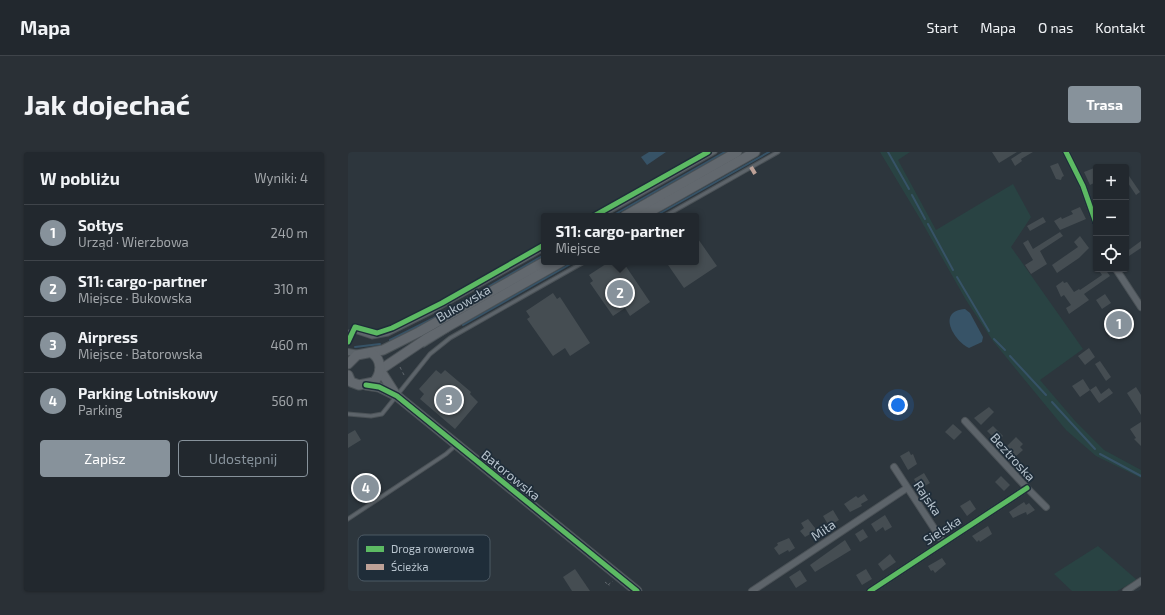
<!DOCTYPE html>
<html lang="pl">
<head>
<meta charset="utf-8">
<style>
	body { margin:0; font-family:"Exo 2",sans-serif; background:#2a3036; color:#f1f3f6 }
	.controls { position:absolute; right:12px; top:12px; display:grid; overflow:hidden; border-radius:4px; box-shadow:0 1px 3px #0004 }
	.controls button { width:36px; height:36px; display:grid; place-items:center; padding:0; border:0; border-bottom:1px solid #3f444a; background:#22282e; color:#f1f3f6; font:20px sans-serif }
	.you { position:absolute; left:550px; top:253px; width:14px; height:14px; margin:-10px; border:3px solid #fff; border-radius:50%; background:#1a73e8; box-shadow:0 0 0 6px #1a73e833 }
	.badge { display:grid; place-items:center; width:26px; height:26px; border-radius:50%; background:#87929b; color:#fff; font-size:13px; font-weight:700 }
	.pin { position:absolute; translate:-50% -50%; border:2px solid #fff; box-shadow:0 1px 4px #0006 }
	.popup { position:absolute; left:193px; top:61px; width:158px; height:52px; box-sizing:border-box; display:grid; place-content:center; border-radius:4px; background:#22282e; filter:drop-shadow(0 1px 3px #0005); font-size:13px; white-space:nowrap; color:#a2a6aa }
	.popup b { font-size:15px; color:#f1f3f6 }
	.popup::after { content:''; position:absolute; left:50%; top:100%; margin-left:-8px; border:8px solid transparent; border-top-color:#22282e }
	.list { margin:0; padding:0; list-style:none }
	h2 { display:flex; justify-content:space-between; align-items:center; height:52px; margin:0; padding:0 16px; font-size:17px }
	h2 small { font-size:13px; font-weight:400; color:#a2a6aa }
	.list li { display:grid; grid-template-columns:26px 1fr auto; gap:12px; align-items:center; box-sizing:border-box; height:56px; padding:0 16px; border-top:1px solid #3f444a }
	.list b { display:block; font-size:15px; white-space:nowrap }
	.list p { margin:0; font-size:13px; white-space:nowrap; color:#a2a6aa }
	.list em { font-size:13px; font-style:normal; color:#a2a6aa }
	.actions { display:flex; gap:8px; padding:12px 16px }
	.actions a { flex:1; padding:9px 0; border:1px solid #87929b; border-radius:4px; text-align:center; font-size:14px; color:#87929b }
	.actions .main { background:#87929b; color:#fff }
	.icon { flex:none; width:22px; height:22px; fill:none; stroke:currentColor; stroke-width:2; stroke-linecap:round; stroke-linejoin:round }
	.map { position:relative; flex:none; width:793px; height:439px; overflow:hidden; border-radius:4px }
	header { display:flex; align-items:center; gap:24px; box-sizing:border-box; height:56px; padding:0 20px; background:#22282e; border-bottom:1px solid #3f444a }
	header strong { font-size:19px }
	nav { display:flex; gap:22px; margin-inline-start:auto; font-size:14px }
	.intro { display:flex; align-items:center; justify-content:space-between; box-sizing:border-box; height:96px; padding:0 24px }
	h1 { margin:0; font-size:28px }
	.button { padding:10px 18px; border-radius:4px; background:#87929b; color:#fff; font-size:14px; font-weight:700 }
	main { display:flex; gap:24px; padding:0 24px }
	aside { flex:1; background:#22282e; border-radius:4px; box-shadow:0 1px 3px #0004 }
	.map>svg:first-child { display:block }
	.green { fill:#294343 }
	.water { fill:#375367 }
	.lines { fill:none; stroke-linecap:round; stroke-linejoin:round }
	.stream { stroke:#375367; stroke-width:2 }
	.building { fill:#454d52 }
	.lane-casing { stroke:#4b5257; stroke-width:5 }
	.street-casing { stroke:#4b5257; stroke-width:8 }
	.secondary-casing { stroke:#4b5257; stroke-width:11 }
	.path { stroke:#61686e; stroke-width:1; stroke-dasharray:3 3; stroke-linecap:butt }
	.lane { stroke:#5d646a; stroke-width:3 }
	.street { stroke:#5d646a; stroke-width:6 }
	.secondary { stroke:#62686e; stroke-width:9 }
	.quiet { stroke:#bda197; stroke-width:4; stroke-dasharray:8 4; stroke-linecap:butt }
	.cycleway-casing { stroke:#1f2d39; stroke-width:8 }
	.cycleway { stroke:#5cba63; stroke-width:5 }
	.labels { text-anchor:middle; stroke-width:3.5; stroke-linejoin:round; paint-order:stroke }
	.street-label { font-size:13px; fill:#b7c3cd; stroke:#1f2d39 }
	.key { fill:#1f2d39; stroke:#4d5a65; stroke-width:1 }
	.key-label { font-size:11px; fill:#b7c3cd }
</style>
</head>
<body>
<header>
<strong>Mapa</strong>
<nav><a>Start</a><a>Mapa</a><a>O nas</a><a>Kontakt</a></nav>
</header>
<div class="intro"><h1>Jak dojechać</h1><a class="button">Trasa</a></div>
<main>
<aside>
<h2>W pobliżu<small>Wyniki: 4</small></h2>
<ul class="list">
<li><span class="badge">1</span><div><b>Sołtys</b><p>Urząd · Wierzbowa</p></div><em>240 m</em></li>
<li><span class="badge">2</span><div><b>S11: cargo-partner</b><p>Miejsce · Bukowska</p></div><em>310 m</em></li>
<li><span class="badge">3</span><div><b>Airpress</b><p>Miejsce · Batorowska</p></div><em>460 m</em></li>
<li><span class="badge">4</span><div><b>Parking Lotniskowy</b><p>Parking</p></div><em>560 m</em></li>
</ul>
<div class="actions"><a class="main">Zapisz</a><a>Udostępnij</a></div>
</aside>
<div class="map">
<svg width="793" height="439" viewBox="0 0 793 439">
	<rect width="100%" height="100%" fill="#2d363d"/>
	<g class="green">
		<path d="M532 0H562L550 8 588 78 665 32 683 65 663 95 735 197 692 228 728 270 756 298 793 318V326L748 304 718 278 671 221 645 189 618 148 571 65Z"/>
		<path d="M750 394 789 428 769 439H724L706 422Z"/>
	</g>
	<g class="water">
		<path d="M301 0H318L299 13 293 5Z"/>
		<path d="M617 157 622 161 635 185 634 190 621 196C606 189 588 159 617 157Z"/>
	</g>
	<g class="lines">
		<g class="stream">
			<path d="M540 0 561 37"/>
			<path d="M564 43 577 67"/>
			<path d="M264 64 377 0"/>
			<path d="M307 64 421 0"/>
			<path d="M580 72 605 118"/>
			<path d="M609 125 641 179"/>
			<path d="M115 173 226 110"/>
			<path d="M646 187 657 198"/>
			<path d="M42 188 84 167 196 103"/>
			<path d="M7 195 32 192"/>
			<path d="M662 204 698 243"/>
			<path d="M704 250 747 297"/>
			<path d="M752 302 793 324"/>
		</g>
	</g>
	<g class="building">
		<path d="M644 0H669L651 11Z"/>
		<path d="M674 0H685L673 7 674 9 667 14 663 7Z"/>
		<path d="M710 11 716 24 714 25 713 28 708 27 702 14Z"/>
		<path d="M746 16 748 30 742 33 736 20Z"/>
		<path d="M781 24 792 40 788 43 778 28Z"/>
		<path d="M732 55 738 67 712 78 706 69 713 65 714 67 725 62 723 59Z"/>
		<path d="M695 65 698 70 682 79 679 74Z"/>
		<path d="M712 80 715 84 692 99 699 112 683 122 677 113 685 108 675 91 680 88 685 97Z"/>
		<path d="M348 84 369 114 336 136 318 110H348Z"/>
		<path d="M732 84 741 96 731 106 709 121 704 113 730 95 726 90Z"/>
		<path d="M793 89V96L778 106V100Z"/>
		<path d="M261 110H275L302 150 282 164 277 156 265 164 242 131 245 129 241 123Z"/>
		<path d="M750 117H757L762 124 736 142 741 148 721 162 718 156 723 153 716 143 713 145 708 134 715 129 716 131 719 130 726 140 731 137 732 138 754 123Z"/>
		<path d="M205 141 209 147 212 145 242 191 222 204 217 196 205 204 179 167 182 165 178 159Z"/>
		<path d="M757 142 763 151 754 157 748 148Z"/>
		<path d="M775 167 780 174 762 186 758 179Z"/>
		<path d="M741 196 747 205 737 213 730 204Z"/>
		<path d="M752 209 763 225 758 229 747 212Z"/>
		<path d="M88 218 93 222 97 218 123 240 122 242 130 250 107 277 72 247 76 242 71 237Z"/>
		<path d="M735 227 742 238 748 234 753 242 761 236 765 241 751 251 742 238 732 245 724 234Z"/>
		<path d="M788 235 793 243V263L779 241Z"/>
		<path d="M641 255 646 260 633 273 626 266Z"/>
		<path d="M793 270V294L786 287 788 286 782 277Z"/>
		<path d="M605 272 614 280 606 288 597 280Z"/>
		<path d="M645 274 655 284 649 289 639 279Z"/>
		<path d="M7 278 13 288 0 296V282Z"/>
		<path d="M668 285 675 292 672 295 675 298 667 305 656 297Z"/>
		<path d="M561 299 563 303 565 302 569 312 560 318 552 304Z"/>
		<path d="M576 321 582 331 572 337 566 327Z"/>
		<path d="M653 324 662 333 656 339 647 330Z"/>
		<path d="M516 342 520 348 513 352 514 354 502 360 496 352 508 344 510 346Z"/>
		<path d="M622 348 628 357 619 364 612 354Z"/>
		<path d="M676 350 678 353 681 351 687 358 679 363 678 360 665 366 661 360Z"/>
		<path d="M485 358 491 368 481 374 475 364Z"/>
		<path d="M537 363 544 375 537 379 535 375 528 380 523 372Z"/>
		<path d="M460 367 471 381 465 384 464 381 457 385 452 379 456 376 453 371Z"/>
		<path d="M640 374 644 382 632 390 631 388 629 390 624 384Z"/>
		<path d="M515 377 520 385 512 390 507 382Z"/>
		<path d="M441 386 447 396 441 400 440 398 431 403 426 396 430 393 429 391Z"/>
		<path d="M497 388 503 398 467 420 462 413Z"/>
		<path d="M542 402 548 410 535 419 530 412Z"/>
		<path d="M594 406 598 412 587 421 585 418 583 419 580 414Z"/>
		<path d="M227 417 242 439H224L215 425Z"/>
		<path d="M518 417 524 427 514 433 508 423Z"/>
		<path d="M452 418 459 429 448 436 441 425Z"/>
	</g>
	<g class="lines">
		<g class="lane-casing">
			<g id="lane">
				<path d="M254 64 367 0"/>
				<path d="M317 64 430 0"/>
				<path d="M0 180 6 179 24 185 40 182 82 161 196 97"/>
				<path d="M76 193 100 178"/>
				<path d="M0 262 23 264 34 262 82 202 102 186 236 110"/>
				<path d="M0 367 98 302 107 294"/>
			</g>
		</g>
		<g class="street-casing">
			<g id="street">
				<path d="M718 0 735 34 748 71"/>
				<path d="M768 117 793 155"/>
				<path d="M0 200 11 202"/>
				<path d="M617 269 679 336 698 355"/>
				<path d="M546 315 595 390"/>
				<path d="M404 439 559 336"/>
				<path d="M522 439 679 336"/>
				<path d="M778 439 793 429"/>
			</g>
		</g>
		<g class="secondary-casing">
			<g id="secondary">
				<path d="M277 64 389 0"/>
				<path d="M294 64 407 0"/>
				<path d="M0 212 9 203 35 198 71 180 196 110"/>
				<path d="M32 218 78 187 213 110"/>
				<path d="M32 218 48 243"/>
				<path d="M0 223 3 230 11 233 26 230C34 221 34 208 24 201"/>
				<path d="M18 233 31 235 49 244 289 439"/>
			</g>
		</g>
		<g class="path">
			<path d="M52 215 57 225"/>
			<path d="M257 430 262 434"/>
			<path d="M260 433 265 429"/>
		</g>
		<use href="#lane" class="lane"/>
		<use href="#street" class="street"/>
		<use href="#secondary" class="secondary"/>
		<path class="quiet" d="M403 15 409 25"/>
		<g class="cycleway-casing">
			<g id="cycleway">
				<path d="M718 0 735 34 748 71"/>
				<path d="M246 64 360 0"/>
				<path d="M0 190 7 175 29 181 44 176 94 151 196 93"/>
				<path d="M18 233 31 235 49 244 289 439"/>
				<path d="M522 439 679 336"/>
			</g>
		</g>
		<use href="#cycleway" class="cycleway"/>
	</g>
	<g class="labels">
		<g class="street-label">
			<text transform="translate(115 151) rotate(-30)" y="5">Bukowska</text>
			<text transform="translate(665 305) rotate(48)" y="5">Beztroska</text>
			<text transform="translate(163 323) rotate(39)" y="5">Batorowska</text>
			<text transform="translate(580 346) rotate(56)" y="5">Rajska</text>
			<text transform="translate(475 378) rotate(-34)" y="5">Miła</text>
			<text transform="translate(594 378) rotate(-33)" y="5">Sielska</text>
		</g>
	</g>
	<rect x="10" y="383" width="132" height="46" rx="6" class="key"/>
	<rect x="18" y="394" width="18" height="6" fill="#5cba63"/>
	<rect x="18" y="412" width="18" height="6" fill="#bda197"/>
	<g class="key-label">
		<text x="43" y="401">Droga rowerowa</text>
		<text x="43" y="419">Ścieżka</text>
	</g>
</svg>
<div class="controls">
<button>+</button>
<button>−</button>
<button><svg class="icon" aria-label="locate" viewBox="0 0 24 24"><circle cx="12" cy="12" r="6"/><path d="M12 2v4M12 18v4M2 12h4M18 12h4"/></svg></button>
</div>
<div class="you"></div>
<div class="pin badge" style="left:771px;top:172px">1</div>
<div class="pin badge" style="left:272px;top:141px">2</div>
<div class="popup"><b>S11: cargo-partner</b>Miejsce</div>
<div class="pin badge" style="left:101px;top:248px">3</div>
<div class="pin badge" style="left:18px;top:336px">4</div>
</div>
</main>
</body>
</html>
